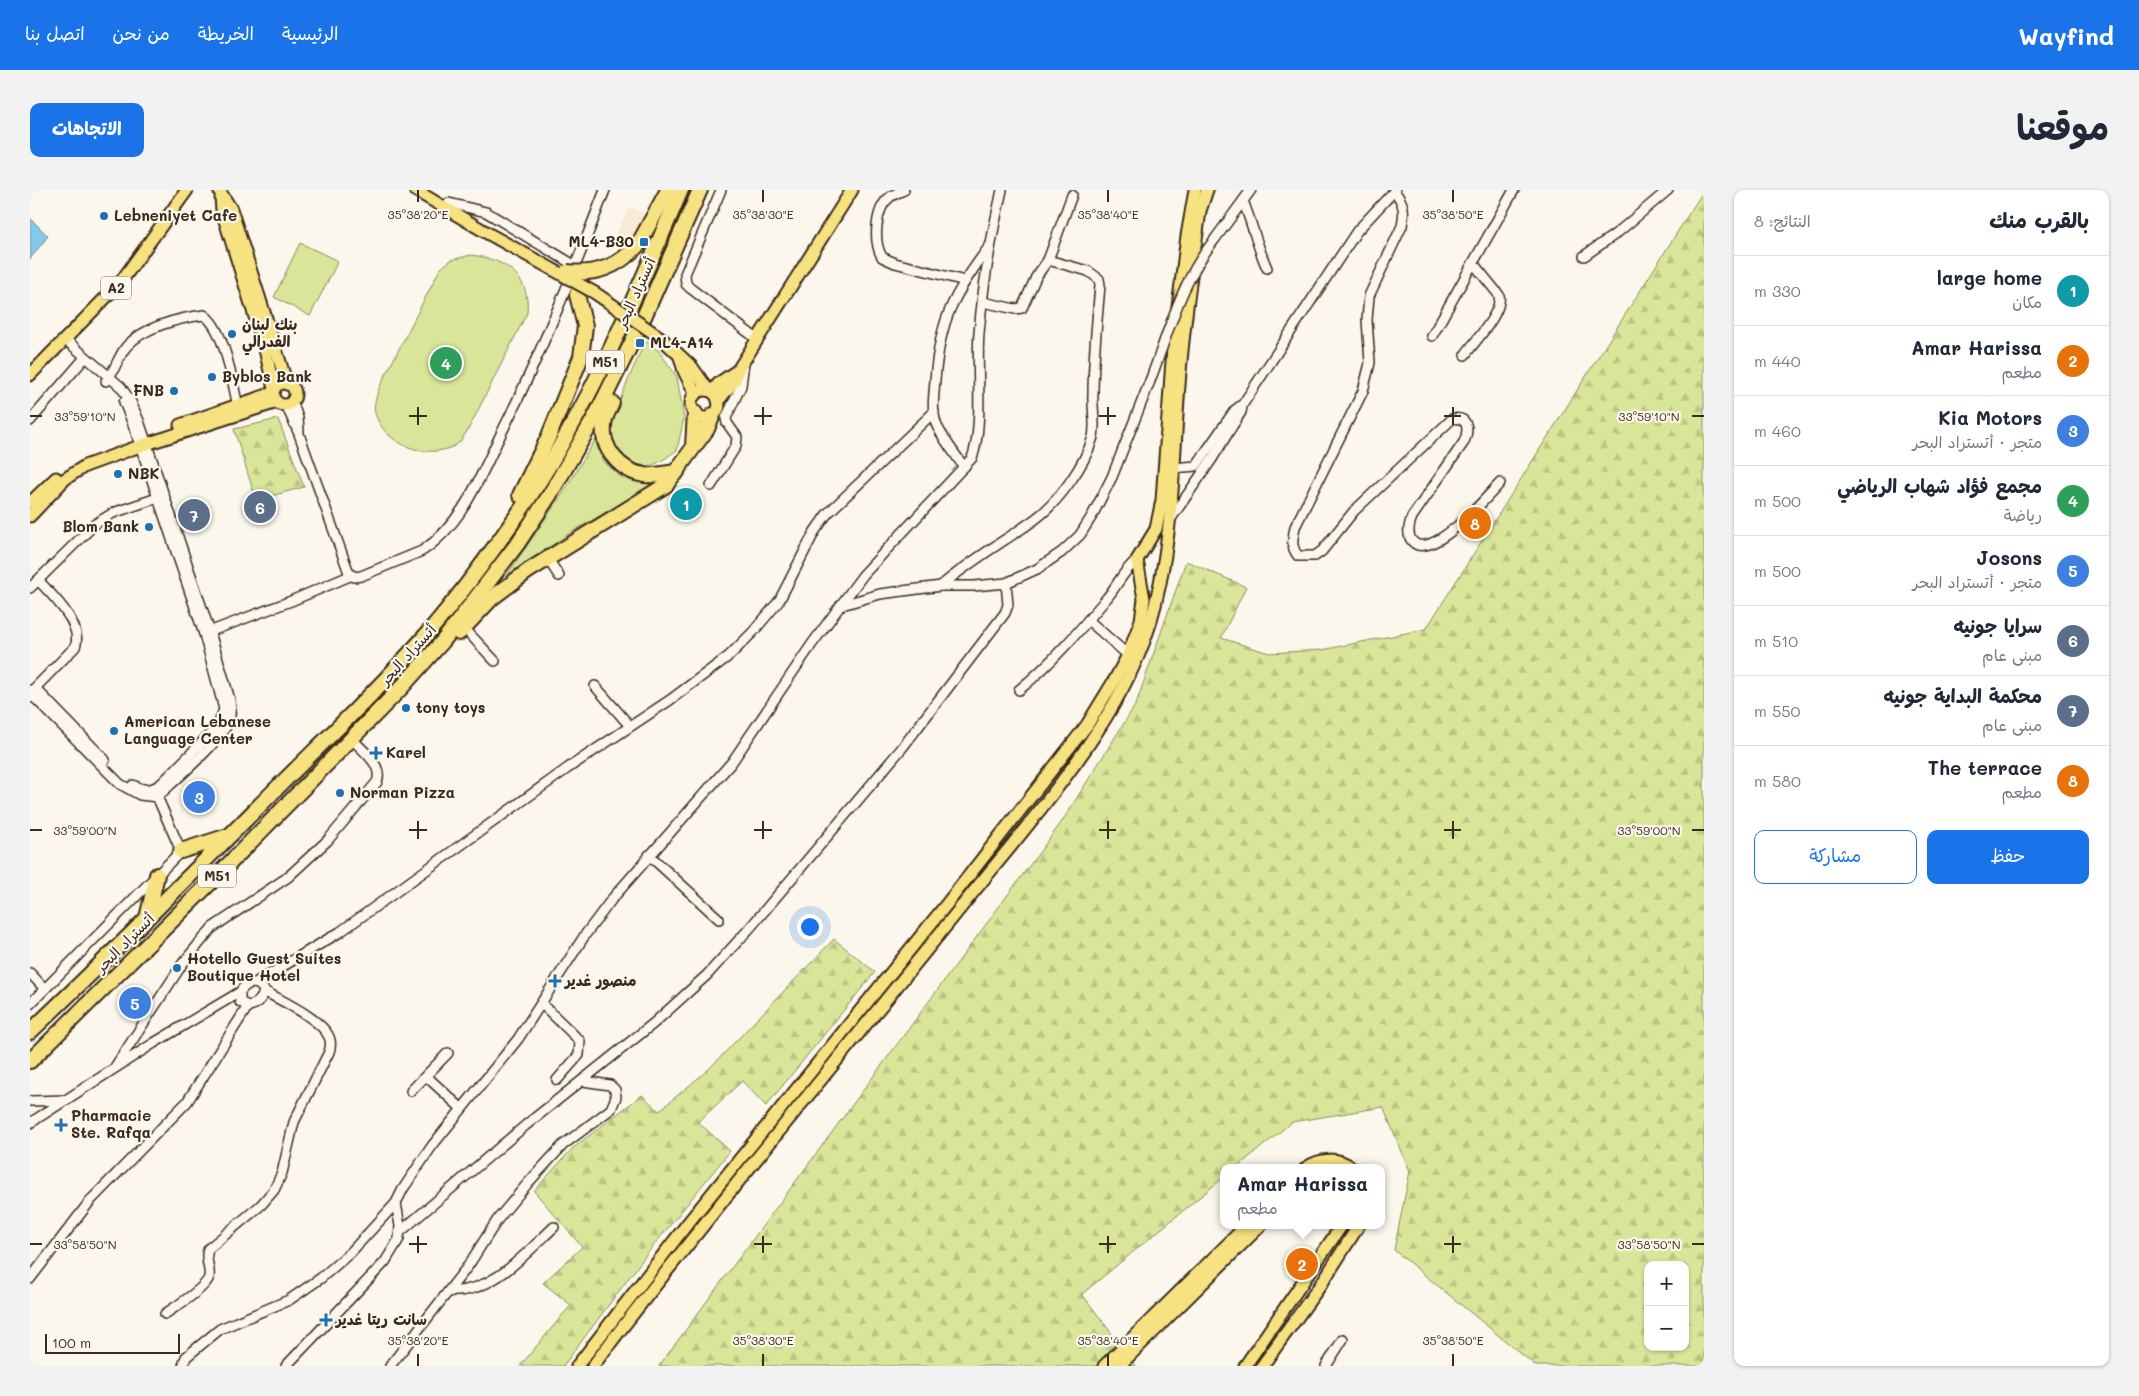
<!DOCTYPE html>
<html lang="ar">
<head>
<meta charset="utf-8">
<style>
	body { margin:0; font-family:Mali,"Playpen Sans Arabic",sans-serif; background:#f2f2f3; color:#1f2937; direction:rtl }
	.controls { position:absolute; right:15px; bottom:15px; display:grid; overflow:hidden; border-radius:10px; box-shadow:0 1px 4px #0004 }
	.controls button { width:45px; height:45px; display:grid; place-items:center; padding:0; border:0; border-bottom:1px solid #e0e1e3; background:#fff; color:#1f2937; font:25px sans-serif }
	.scale { position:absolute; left:15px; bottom:12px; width:135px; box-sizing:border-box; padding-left:5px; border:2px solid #3b2a1e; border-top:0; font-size:14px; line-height:18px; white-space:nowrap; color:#3b2a1e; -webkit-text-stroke:4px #fbf7ec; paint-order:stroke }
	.you { position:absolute; left:779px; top:736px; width:18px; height:18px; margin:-12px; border:4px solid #fff; border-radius:50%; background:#1a73e8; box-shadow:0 0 0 8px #1a73e833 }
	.badge { display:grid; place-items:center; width:32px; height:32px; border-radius:50%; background:#1a73e8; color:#fff; font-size:16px; font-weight:700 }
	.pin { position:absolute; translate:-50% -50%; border:2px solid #fff; box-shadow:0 1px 5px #0006 }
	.popup { position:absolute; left:1190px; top:974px; width:165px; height:65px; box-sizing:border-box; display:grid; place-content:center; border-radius:10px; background:#fff; filter:drop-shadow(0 1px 4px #0005); font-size:16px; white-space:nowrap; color:#747a83 }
	.popup b { font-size:19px; color:#1f2937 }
	.popup::after { content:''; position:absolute; left:50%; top:100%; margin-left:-10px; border:10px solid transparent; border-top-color:#fff }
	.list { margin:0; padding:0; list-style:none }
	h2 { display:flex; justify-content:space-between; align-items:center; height:65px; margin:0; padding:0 20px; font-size:21px }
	h2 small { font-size:16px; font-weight:400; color:#747a83 }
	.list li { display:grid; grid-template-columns:32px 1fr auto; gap:15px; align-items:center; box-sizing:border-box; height:70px; padding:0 20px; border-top:1px solid #e0e1e3 }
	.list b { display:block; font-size:19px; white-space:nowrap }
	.list p { margin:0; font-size:16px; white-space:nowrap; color:#747a83 }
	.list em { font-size:16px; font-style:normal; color:#747a83 }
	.actions { display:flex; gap:10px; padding:15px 20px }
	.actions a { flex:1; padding:11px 0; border:1px solid #1a73e8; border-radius:10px; text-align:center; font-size:18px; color:#1a73e8 }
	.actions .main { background:#1a73e8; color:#fff }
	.map { position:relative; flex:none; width:1674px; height:1176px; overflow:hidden; direction:ltr; border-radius:10px }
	header { display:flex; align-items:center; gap:30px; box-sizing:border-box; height:70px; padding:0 25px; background:#1a73e8; color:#fff }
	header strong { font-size:24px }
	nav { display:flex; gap:28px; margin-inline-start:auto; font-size:18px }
	.intro { display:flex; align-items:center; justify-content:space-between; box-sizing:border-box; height:120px; padding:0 30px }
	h1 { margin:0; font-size:35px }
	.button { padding:12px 22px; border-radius:10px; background:#1a73e8; color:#fff; font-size:18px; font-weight:700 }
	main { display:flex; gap:30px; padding:0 30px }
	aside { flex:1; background:#fff; border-radius:10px; box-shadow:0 1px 4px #0004 }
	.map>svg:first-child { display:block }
	.built { fill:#f7ebd5 }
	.grass { fill:#d9e699; stroke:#8a885c }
	.forest { fill:url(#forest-firs); stroke:#8a885c; fill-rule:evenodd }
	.water { fill:#86c8e7; stroke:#688997 }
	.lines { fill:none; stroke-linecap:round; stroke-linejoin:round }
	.minor-casing { stroke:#3b2a1e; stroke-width:12 }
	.major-casing { stroke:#3b2a1e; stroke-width:15 }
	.highway-casing { stroke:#3b2a1e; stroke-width:18 }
	.minor { stroke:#fbf7ec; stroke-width:9 }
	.major { stroke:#f6e281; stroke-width:11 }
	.highway { stroke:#f6e281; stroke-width:14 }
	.minor-bridge-casing { stroke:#3b2a1e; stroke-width:12; stroke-linecap:butt }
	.major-bridge-casing { stroke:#3b2a1e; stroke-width:15; stroke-linecap:butt }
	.highway-bridge-casing { stroke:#3b2a1e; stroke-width:18; stroke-linecap:butt }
	.minor-bridge { stroke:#fbf7ec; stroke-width:9 }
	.major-bridge { stroke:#f6e281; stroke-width:11 }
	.highway-bridge { stroke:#f6e281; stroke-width:14 }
	.ticks { fill:none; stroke:#3b2a1e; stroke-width:2 }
	.poi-dot { fill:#1f6fb2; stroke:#fbf7ec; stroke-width:2 }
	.labels { text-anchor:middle; stroke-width:4.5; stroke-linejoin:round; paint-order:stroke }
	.shield { fill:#fbf7ec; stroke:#75685c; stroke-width:1 }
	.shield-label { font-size:14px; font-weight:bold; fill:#3b2a1e }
	.poi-label { font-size:15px; font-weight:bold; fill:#3b2a1e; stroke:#fbf7ec; text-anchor:start }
	.street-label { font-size:15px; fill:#3b2a1e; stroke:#fbf7ec }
	.ticks-label { font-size:12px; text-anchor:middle; fill:#3b2a1e; stroke:#fbf7ec; stroke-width:4.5; stroke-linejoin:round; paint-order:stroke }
</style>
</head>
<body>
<header>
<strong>Wayfind</strong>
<nav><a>الرئيسية</a><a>الخريطة</a><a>من نحن</a><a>اتصل بنا</a></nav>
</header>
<div class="intro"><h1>موقعنا</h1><a class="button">الاتجاهات</a></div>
<main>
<aside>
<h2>بالقرب منك<small>النتائج: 8</small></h2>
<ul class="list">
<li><span class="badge" style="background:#0f9aa8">1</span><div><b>large home</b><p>مكان</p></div><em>330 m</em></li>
<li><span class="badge" style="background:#e8710a">2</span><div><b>Amar Harissa</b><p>مطعم</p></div><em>440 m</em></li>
<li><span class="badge" style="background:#3f7fe0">3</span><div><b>Kia Motors</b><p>متجر · أتستراد البحر</p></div><em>460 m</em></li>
<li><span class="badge" style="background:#2e9e5b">4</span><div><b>مجمع فؤاد شهاب الرياضي</b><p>رياضة</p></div><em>500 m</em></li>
<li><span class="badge" style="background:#3f7fe0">5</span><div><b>Josons</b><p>متجر · أتستراد البحر</p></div><em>500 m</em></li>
<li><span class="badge" style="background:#5c6f8a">6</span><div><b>سرايا جونيه</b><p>مبنى عام</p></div><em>510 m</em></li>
<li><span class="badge" style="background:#5c6f8a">7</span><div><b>محكمة البداية جونيه</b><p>مبنى عام</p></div><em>550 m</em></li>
<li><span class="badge" style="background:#e8710a">8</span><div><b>The terrace</b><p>مطعم</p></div><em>580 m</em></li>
</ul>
<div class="actions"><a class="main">حفظ</a><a>مشاركة</a></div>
</aside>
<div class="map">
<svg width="1674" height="1176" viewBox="0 0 1674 1176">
	<defs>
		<pattern id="forest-firs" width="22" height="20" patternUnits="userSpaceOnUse" patternTransform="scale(1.25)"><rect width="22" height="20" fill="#d9e699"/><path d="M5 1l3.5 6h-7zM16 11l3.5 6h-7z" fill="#bbc583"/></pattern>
	</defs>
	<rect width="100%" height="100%" fill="#fbf7ec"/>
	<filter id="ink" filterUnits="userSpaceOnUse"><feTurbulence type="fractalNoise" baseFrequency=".02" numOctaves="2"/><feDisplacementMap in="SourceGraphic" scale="10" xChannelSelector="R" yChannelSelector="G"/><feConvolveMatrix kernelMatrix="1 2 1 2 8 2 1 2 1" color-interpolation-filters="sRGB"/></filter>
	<g filter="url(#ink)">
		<path class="built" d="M600 17 619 26 595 63 585 45Z"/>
		<g class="grass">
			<path d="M270 53 308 71 280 126 244 107Z"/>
			<path d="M441 65C475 69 501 86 497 123L438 240C434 245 431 252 426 255 398 271 354 255 345 223 343 214 347 205 350 196L410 79 421 70Z"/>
			<path d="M615 151 629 161 647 187 654 228 647 260C630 272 620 282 599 271 592 267 584 258 582 250 577 230 607 172 615 151Z"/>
			<path d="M565 250C572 277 591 295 619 291L623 295 540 343 476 386 535 300Z"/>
		</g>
		<g class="forest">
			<path d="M1674 0V1176H1506L1364 1060 1380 981 1353 917 1262 932 1206 978H1193V988L1052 1104 1106 1176H629L1031 633 1106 514 1156 371 1216 397 1191 448 1239 463 1292 460 1396 439ZM1618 1075H1655V1157H1618Z"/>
			<path d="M248 229 274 297 226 310 204 239Z"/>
			<path d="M804 749 845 782 736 916 712 891 668 932 700 961 616 1065 533 1176H490L541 1115 513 1093 552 1057 504 1001 543 958 612 905 629 921 679 879Z"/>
		</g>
		<path class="water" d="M0 28 18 46 0 69Z"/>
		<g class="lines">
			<g class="minor-casing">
				<g id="minor">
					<path d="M691 0 655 84 656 94 660 98 727 149"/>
					<path d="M874 0C870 2 864 4 860 7 845 18 843 52 852 67L865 73 935 91"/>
					<path d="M1364 1C1374 12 1375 22 1372 36L1339 106 1337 130 1340 173 1333 201 1265 337C1263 349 1260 356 1268 366H1285L1292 361 1324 321 1422 229C1439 226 1439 240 1434 252L1382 327C1379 335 1376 345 1383 352 1402 371 1458 306 1470 293"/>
					<path d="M1213 11C1222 33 1227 56 1237 78"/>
					<path d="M419 13 456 22 544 75"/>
					<path d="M1185 49 1221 0"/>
					<path d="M1554 66 1587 43 1638 0"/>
					<path d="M953 112 985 119 992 118 1006 87 1018 70 1042 5"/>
					<path d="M1402 146 1484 0"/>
					<path d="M1435 165C1445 151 1473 122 1469 105L1443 73"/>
					<path d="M76 191C85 181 88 167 96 157 113 137 149 128 174 125 195 139 202 192 208 216"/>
					<path d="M262 211 268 228 269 241"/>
					<path d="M94 212 103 234 174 444 194 519 188 536 132 593C122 601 114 601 103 595"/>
					<path d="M256 215 269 244 319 383 324 387 331 386 392 361C432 335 450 287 470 246 510 166 543 83 575 0"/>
					<path d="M0 231 53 170"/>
					<path d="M934 277C925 264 914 250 907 236 901 221 904 205 905 190 910 128 923 106 959 57"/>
					<path d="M1143 278 1166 276 1205 220 1213 214 1327 41 1365 0"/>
					<path d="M681 296 706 256 707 247 697 233 696 228 711 196 714 172"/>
					<path d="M1140 330 1182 269 1211 222 1212 217"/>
					<path d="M518 369 529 386"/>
					<path d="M911 396C940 371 973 352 1004 330 1028 313 1055 275 1063 247 1066 233 1062 219 1063 205 1063 169 1067 132 1070 95L1069 89 1058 81 1018 70"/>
					<path d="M0 398 65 334 83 323 130 307"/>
					<path d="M812 415 850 404 911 396H944L976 393 1007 379 1032 362 1050 345 1062 326 1082 287 1120 191"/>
					<path d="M1058 430 1098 465"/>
					<path d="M434 438 465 471"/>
					<path d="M176 443 261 411 322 385"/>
					<path d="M565 496 600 536"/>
					<path d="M0 500H7L75 570"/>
					<path d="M989 500C1022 473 1049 441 1076 409 1087 397 1093 380 1107 370"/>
					<path d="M3 504 4 499 45 457C54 435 22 405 8 390"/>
					<path d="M0 507 5 508 90 594 110 605 127 607C144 591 189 553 198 533 201 525 201 518 200 510L180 442 109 231 101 212 91 197 36 150"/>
					<path d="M619 665 689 729"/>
					<path d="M0 783 15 799"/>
					<path d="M225 793 310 742 538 578 640 510 699 466 723 442 749 411 785 341 797 324 904 222"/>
					<path d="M0 814 151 661 125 602"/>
					<path d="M512 814 550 851 549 865 527 890"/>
					<path d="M85 877 153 773 182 738 258 687 298 650 347 592C354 575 331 559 321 548"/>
					<path d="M396 886 431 918"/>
					<path d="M381 901 418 863"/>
					<path d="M0 911 37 910"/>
					<path d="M0 933 124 853 210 802"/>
					<path d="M370 1042 496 935 624 833 677 785 719 739 872 558 975 423 978 415 976 393"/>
					<path d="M0 1089 61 1010 157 912 218 816C227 815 232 810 234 801 228 789 216 792 210 802V812L218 816"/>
					<path d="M419 1101C462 1104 495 1064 524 1037"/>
					<path d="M135 1124C145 1117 176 1098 179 1087 181 1078 174 1069 178 1059L231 1015 244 1000 252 983 264 932 299 862C300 859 301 854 300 850 296 831 250 810 234 801"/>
					<path d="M153 1176 156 1167 190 1139 259 1110 291 1088 321 1062 366 1013"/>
					<path d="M256 1176 355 1072 369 1049 370 1036 366 1013 373 999 402 956 488 849 555 745 582 709 702 572 782 454 833 385 942 268C954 236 946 179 949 143 953 95 961 47 972 0"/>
					<path d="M360 1176 438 1076 468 1029 498 993 533 955 581 919 586 907 585 900 580 895 553 891"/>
					<path d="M1296 1176 1313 1149"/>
				</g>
			</g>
			<g class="major-casing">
				<g id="major">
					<path d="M189 0 201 19 257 194"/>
					<path d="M385 0 459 44"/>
					<path d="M191 6 192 21 235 159 244 199"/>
					<path d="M631 148 662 177 678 200"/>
					<path d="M650 167 654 181 665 203"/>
					<path d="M0 185 90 93 157 0"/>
					<circle cx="254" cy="204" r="11"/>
					<circle cx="675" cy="214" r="14"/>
					<path d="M682 201 689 193 708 180"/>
					<path d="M688 211 705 190 708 180 822 0"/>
					<path d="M150 235 243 203"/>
					<path d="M0 313 26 288"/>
					<path d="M0 326 35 289 55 276 110 256 247 212"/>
					<path d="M1276 978C1290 968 1308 967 1322 978"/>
					<path d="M547 1176 658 1033 916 715 1057 535 1084 491 1098 465 1111 430 1114 409 1107 370 1126 339 1132 310 1143 157 1157 46 1165 0"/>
					<path d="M563 1176C598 1129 635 1083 672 1037 757 930 845 824 932 716 997 635 1087 537 1119 437 1143 359 1143 276 1149 195 1153 137 1162 79 1170 21L1177 0"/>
					<path d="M1074 1176 1217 1035"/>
					<path d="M1089 1176 1231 1035"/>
					<path d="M1215 1176 1312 1035"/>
					<path d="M1232 1176 1292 1093 1329 1035"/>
				</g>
			</g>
			<g class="highway-casing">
				<g id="highway">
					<path d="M608 55 638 0"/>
					<path d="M582 213C579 220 574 228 574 235 571 259 591 282 615 285 626 286 636 283 647 282"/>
					<path d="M663 256 665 223"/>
					<path d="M490 305 519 246 551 167 555 136 547 105 550 93"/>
					<path d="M429 443 462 408 498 381 636 295 677 239 683 225"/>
					<path d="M151 661 198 646"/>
					<path d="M117 728 127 685"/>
					<path d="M0 842C83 763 165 681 246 599 297 548 350 498 397 444 426 410 453 374 479 337 553 233 601 116 651 0"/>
					<path d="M0 871 192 681 371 498 413 451 488 353 519 306 565 227 609 138 670 0"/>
				</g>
			</g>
			<use href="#minor" class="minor"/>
			<use href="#major" class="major"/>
			<use href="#highway" class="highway"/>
			<g class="minor-bridge-casing">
				<path id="minor-bridge" d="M1120 191C1139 141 1151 91 1185 49"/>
			</g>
			<g class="major-bridge-casing">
				<path id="major-bridge" d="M459 44 565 103 631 148"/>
			</g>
			<g class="highway-bridge-casing">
				<path id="highway-bridge" d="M537 82C566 85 588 77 608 55"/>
			</g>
			<use href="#minor-bridge" class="minor-bridge"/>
			<use href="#major-bridge" class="major-bridge"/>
			<use href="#highway-bridge" class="highway-bridge"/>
		</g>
	</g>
	<path class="ticks" d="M388 0V12M733 0V12M1078 0V12M1423 0V12M388 217V235M733 217V235M1078 217V235M1423 217V235M0 226H12M379 226H397M724 226H742M1069 226H1086M1414 226H1431M1662 226H1674M388 631V649M733 631V649M1078 631V649M1423 631V649M0 640H12M379 640H397M724 640H742M1069 640H1086M1414 640H1431M1662 640H1674M388 1046V1063M733 1046V1063M1078 1046V1063M1423 1046V1063M0 1054H12M379 1054H397M724 1054H742M1069 1054H1086M1414 1054H1431M1662 1054H1674M388 1164V1176M733 1164V1176M1078 1164V1176M1423 1164V1176"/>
	<g class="poi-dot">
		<circle cx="74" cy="26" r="5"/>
		<rect x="609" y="47" width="10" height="10" rx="2.5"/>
		<circle cx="202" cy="144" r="5"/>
		<rect x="605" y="148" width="10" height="10" rx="2.5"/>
		<circle cx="182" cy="187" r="5"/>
		<circle cx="144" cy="201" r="5"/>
		<circle cx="88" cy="284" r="5"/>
		<circle cx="119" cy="337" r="5"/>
		<circle cx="376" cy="518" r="5"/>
		<circle cx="84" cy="541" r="5"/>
		<path d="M343.5 555.5h5v5h5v5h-5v5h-5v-5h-5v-5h5z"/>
		<circle cx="310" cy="603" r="5"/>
		<circle cx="147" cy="778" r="5"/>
		<path d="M522.5 783.5h5v5h5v5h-5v5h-5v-5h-5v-5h5z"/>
		<path d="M28.5 927.5h5v5h5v5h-5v5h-5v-5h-5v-5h5z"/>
		<path d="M293.5 1122.5h5v5h5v5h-5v5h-5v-5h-5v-5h5z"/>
	</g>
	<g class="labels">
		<g class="shield">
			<rect x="71" y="86.5" width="30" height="23" rx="4"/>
			<rect x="556" y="160.5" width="38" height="23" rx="4"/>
			<rect x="168" y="674.5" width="38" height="23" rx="4"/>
		</g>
		<g class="shield-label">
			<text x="86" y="103">A2</text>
			<text x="575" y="177">M51</text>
			<text x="187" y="691">M51</text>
		</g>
		<g class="poi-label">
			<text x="84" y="31">Lebneniyet Cafe</text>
			<text x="604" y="57" text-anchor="end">ML4-B30</text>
			<text x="212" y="140">بنك لبنان<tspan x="212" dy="17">الفدرالي</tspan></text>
			<text x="620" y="158">ML4-A14</text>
			<text x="192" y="192">Byblos Bank</text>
			<text x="134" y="206" text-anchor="end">FNB</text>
			<text x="98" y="289">NBK</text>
			<text x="109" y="342" text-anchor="end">Blom Bank</text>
			<text x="386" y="523">tony toys</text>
			<text x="94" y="537">American Lebanese<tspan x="94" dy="17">Language Center</tspan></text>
			<text x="356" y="568">Karel</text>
			<text x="320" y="608">Norman Pizza</text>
			<text x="157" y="774">Hotello Guest Suites<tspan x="157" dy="17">Boutique Hotel</tspan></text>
			<text x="535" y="796">منصور غدير</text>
			<text x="41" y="931">Pharmacie<tspan x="41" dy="17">Ste. Rafqa</tspan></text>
			<text x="306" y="1135">سانت ريتا غدير</text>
		</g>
		<g class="street-label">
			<text transform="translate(606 103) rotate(-66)" y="5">أتستراد البحر</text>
			<text transform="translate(378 465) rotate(-48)" y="5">أتستراد البحر</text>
			<text transform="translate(95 753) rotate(-45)" y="5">أتستراد البحر</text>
		</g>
	</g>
	<g class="ticks-label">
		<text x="388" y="29">35°38'20"E</text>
		<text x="733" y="29">35°38'30"E</text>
		<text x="1078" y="29">35°38'40"E</text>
		<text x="1423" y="29">35°38'50"E</text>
		<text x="55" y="231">33°59'10"N</text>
		<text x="1619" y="231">33°59'10"N</text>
		<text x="55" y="645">33°59'00"N</text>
		<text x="1619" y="645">33°59'00"N</text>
		<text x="55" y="1059">33°58'50"N</text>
		<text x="1619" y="1059">33°58'50"N</text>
		<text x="388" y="1155">35°38'20"E</text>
		<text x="733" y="1155">35°38'30"E</text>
		<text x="1078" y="1155">35°38'40"E</text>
		<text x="1423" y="1155">35°38'50"E</text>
	</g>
</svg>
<div class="controls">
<button>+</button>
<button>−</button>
</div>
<div class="scale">100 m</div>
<div class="you"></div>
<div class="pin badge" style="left:656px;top:314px;background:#0f9aa8">1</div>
<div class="pin badge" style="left:1272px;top:1074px;background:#e8710a">2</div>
<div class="popup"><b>Amar Harissa</b>مطعم</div>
<div class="pin badge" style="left:169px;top:607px;background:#3f7fe0">3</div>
<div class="pin badge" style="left:416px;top:173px;background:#2e9e5b">4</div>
<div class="pin badge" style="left:105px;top:813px;background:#3f7fe0">5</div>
<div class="pin badge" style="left:230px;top:317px;background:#5c6f8a">6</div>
<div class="pin badge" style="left:164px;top:325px;background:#5c6f8a">7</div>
<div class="pin badge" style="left:1445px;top:333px;background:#e8710a">8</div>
</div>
</main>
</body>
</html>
